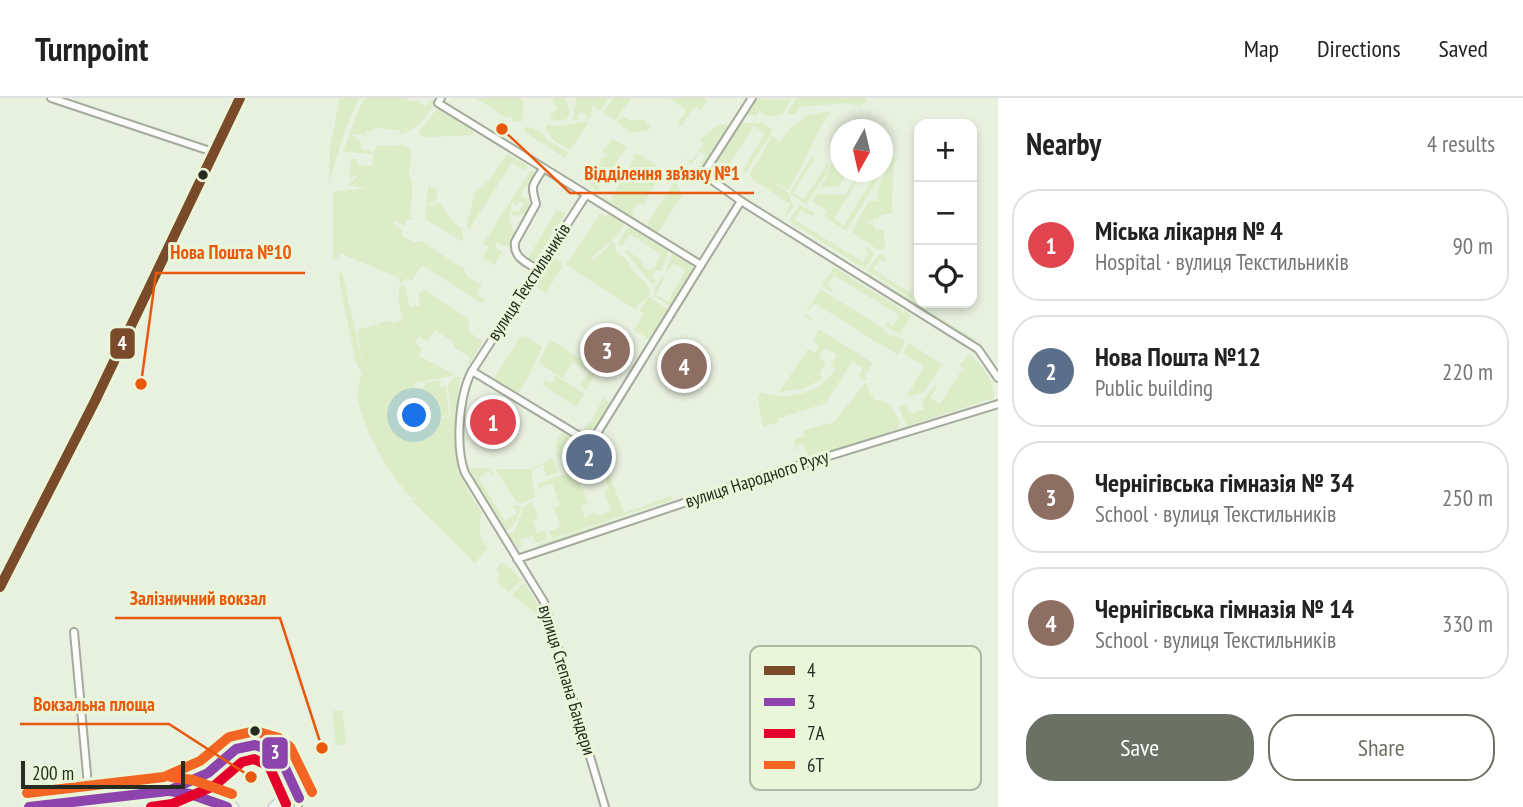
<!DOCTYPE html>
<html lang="en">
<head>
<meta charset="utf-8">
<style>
	body { margin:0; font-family:"PT Sans Narrow",sans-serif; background:#f6f6f6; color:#222 }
	.controls { position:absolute; right:21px; top:21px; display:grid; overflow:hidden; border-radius:14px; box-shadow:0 4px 10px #0003 }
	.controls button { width:63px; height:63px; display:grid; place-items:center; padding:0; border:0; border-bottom:2px solid #e0e0e0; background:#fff; color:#222; font:35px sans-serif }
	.compass { position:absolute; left:830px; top:21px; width:63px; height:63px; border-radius:50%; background:#fff; box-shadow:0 4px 10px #0003; rotate:188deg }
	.scale { position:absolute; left:21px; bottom:18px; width:164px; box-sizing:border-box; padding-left:7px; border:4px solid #272c21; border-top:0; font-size:19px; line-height:24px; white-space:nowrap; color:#272c21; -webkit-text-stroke:5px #e9f6d9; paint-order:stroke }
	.you { position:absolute; left:415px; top:318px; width:24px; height:24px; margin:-18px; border:5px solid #fff; border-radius:50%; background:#1a73e8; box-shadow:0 0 0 10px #1a73e833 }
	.badge { display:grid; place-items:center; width:46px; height:46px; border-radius:50%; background:#6b7164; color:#fff; font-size:23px; font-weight:700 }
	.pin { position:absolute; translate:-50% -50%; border:4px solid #fff; box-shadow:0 2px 7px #0006 }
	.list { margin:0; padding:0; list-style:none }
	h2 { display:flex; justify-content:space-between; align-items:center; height:91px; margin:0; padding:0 28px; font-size:30px }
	h2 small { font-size:23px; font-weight:400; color:#767676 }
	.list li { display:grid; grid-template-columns:46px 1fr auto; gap:21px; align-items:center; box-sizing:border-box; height:112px; margin:0 14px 14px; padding:0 14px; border:2px solid #e0e0e0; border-radius:28px }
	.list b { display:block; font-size:26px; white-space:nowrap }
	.list p { margin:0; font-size:23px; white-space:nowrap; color:#767676 }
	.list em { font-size:23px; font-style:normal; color:#767676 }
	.actions { display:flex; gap:14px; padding:21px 28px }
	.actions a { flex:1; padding:16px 0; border:2px solid #6b7164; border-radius:28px; text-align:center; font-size:24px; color:#6b7164 }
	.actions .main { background:#6b7164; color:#fff }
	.icon { flex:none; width:38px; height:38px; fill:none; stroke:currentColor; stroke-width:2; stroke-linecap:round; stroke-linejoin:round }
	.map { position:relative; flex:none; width:998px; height:709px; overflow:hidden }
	header { display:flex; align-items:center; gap:42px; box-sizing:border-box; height:98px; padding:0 35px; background:#fff; border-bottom:2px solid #e0e0e0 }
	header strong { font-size:33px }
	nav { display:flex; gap:38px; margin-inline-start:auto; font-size:24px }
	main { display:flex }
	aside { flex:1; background:#fff }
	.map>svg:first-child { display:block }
	.green { fill:#dbecc6; fill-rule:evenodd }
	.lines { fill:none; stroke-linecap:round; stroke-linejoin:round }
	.minor-casing { stroke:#a4aa9c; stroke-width:10 }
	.major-casing { stroke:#cccfc7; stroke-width:11 }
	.minor { stroke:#fcfdfa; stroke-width:6 }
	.major { stroke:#f0f3f3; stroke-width:8 }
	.bus-1-casing { stroke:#e9f6d9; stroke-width:16 }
	.bus-2-casing { stroke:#e9f6d9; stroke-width:16 }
	.bus-3-casing { stroke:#e9f6d9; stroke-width:16 }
	.bus-4-casing { stroke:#e9f6d9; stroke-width:16 }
	.bus-1 { stroke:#7a4b2a; stroke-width:10 }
	.bus-2 { stroke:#8e44ad; stroke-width:10 }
	.bus-3 { stroke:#e4002b; stroke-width:10 }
	.bus-4 { stroke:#f26522; stroke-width:10 }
	.bus-dot { fill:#272c21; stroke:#e9f6d9; stroke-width:2.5 }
	.labels { text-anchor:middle; stroke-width:6; stroke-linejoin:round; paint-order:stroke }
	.street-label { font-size:18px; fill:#272c21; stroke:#e9f6d9 }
	.key { fill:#e9f6d9; stroke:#afb9a2; stroke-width:2 }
	.key-label { font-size:19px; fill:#272c21 }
	.leader { fill:none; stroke:#e8590c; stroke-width:2.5 }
	.callout-dot { fill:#e8590c; stroke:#e9f6d9; stroke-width:2.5 }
	.callout-label { font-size:19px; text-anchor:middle; font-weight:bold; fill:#e8590c; stroke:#e9f6d9; stroke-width:6; stroke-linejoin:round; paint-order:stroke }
	.line-badge { stroke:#e9f6d9; stroke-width:2.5 }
	.badge-label { font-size:19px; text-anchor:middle; font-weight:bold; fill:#fff }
</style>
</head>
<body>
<header>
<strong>Turnpoint</strong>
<nav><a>Map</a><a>Directions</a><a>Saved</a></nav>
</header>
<main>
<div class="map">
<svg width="998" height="709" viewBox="0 0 998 709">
	<rect width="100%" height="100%" fill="#e8f0df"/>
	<g class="green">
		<path d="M340 0H359L344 34 329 85 330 50Z"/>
		<path d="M365 0H406L409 4 418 3 425 8 432 2 436 4C427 17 416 34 400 36L399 32 375 30 372 33H366L365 37 354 36V40L361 43V51L371 52 372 56 343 54 357 15Z"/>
		<path d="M476 0H521L524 5 522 20 518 24H513L510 17 506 20Z"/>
		<path d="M553 0H563L567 4 570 15 567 21 555 23 550 20 558 9 552 4Z"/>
		<path d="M576 0H609L601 12H598L593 6 590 20 585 22 588 18 581 13 577 19 579 22H573Z"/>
		<path d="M613 0H631L615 23 603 15Z"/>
		<path d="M669 0H704L707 2 701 12 693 9 682 28 678 25 686 12Z"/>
		<path d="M756 0 786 2 792 0 782 17 766 18 759 13 757 17 745 18 747 12Z"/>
		<path d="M797 0H866L867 3 860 8 845 5 801 9 795 16 786 17Z"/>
		<path d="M442 11 475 32 472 37 427 39 421 38 419 34 436 12Z"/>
		<path d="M823 14H830C813 40 805 66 788 92L765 80 788 94 793 109 786 118 784 119 790 106 751 80 750 76 772 38 780 44 790 30 800 24 803 19Z"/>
		<path d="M622 18 629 22H647L645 26 651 28 648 33 629 34 617 24Z"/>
		<path d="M589 23 570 52 550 40 551 38 545 31 547 27 558 28Z"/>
		<path d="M740 25H762L773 32 745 76 743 71 765 35 753 28 723 77 713 70Z"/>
		<path d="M725 26 729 29 701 72 698 71 706 57 700 53 692 66 683 59 692 63 704 45 700 41 717 28Z"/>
		<path d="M527 28 542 35 545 40 568 55 565 60 524 33Z"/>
		<path d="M612 41 627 49 597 93 590 88 589 82 593 75H597L601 68 600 62 607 58 603 53Z"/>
		<path d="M404 47 411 53 409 78 412 83V91L408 94 412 92 410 118 413 121 406 123 405 128 395 123 393 125 402 132V138L414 144 421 143 464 171 468 180 482 186 476 196 485 202 483 206 422 167 412 182 407 180 400 186 399 180 340 155 338 160 333 161V94L367 90 348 87 362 73 349 82 351 61H357V67L372 68 373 57 377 48Z"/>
		<path d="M840 48 841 74H856L851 81 845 78 839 88 820 90C829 76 832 62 840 48Z"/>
		<path d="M507 56 528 68 525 72 512 65 469 131 467 128 475 95 491 80Z"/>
		<path d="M639 56 656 67 654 71 657 72 659 69 666 74 658 77H677L676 84 682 97 657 136 601 102 603 98 614 105 611 99 634 61 633 57ZM663 79 673 86 648 124V129L632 118 634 109 640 105 643 107 657 83 660 84Z"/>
		<path d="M812 58 815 60 793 95 804 102 828 64 829 71 806 107 790 94Z"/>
		<path d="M893 59 896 60 893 69 892 115 882 117 876 121 875 118 872 123 864 124 874 127 876 132H884L885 149 882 152 877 151 852 134 869 103H877L879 88Z"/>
		<path d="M531 72 536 75 530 89 526 88 521 97 530 105V115L512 118V112L518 114 524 106 520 103 517 107 512 104 509 119 513 133 516 136 508 149 496 145 495 149 502 154 494 168 483 159 488 149 483 146Z"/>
		<path d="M860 74H863L834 120 844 127 877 74H882L846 133 824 118 827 112 812 103 817 96 845 97Z"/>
		<path d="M428 88 437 92V100L433 105 429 103V107L434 108 436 105H440L454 125 463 131V144L425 121Z"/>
		<path d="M800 107 814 115 813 118 800 112 795 122 863 164 869 155 865 151 867 148 874 156 865 171 790 124 789 122Z"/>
		<path d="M557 112 565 114V116L532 167 526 163Z"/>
		<path d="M608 115 624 125C621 140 601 149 591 161L593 162 614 143 617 155C626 160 628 164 633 172 639 182 649 183 650 196L635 211 566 167 600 116 606 120Z"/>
		<path d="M630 129 668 153 662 173 656 172 651 179 656 182 653 187 625 154 626 152 640 161 643 168 648 172 655 170 661 156 630 136 622 148 618 145 627 130Z"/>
		<path d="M672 156 692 167 693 170 672 209 655 199 654 192 662 179 664 180 656 197 668 204 686 172 674 165 664 178Z"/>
		<path d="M879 157H883L887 162 885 164 880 161 873 171 919 201V205H932L931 211 926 207 925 209 867 172Z"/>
		<path d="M554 161 562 165V169L546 195 534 188 551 162Z"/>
		<path d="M834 169 901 211 902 218 904 213 911 217 900 236 885 227 887 224 893 228 899 217 834 177 827 187 833 191 832 194 822 188Z"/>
		<path d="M342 174 365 276 357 232 391 222 392 225 403 222 398 199 400 189 405 187 410 210 420 207 418 195 425 192 469 221V234L483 243 469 267 468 265 471 260 453 249 455 245 435 232 427 243 419 238 415 245 421 250 419 258 456 277 414 285 416 291 425 290V284L441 282 440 290 446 287 449 317 430 323 451 318 448 287 451 285 453 279H460C454 337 445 363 482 414 479 430 478 436 487 450L475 465 412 403 418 397 412 400C389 377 366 335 358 303 356 293 360 284 362 275L356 265 338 176Z"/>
		<path d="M866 174 976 242 975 244 866 177Z"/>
		<path d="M821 192 884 230 883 233 892 239 894 237 905 243 898 257 814 205 806 216 813 221 812 223 804 218 819 193Z"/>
		<path d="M649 199 670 213 652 243 634 232 644 216 639 212Z"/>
		<path d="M819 231 873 265 865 277 867 281 862 282 859 277 863 270 852 263 826 305 777 321 778 324 763 329 758 302 760 294C786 303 821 296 835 271L831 268 837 257 824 249 818 260 826 265 819 276 824 279 822 281 804 290 779 294 808 251 815 255 819 248 813 243Z"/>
		<path d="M525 238 542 249 528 280 517 297 493 283 520 239Z"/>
		<path d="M550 242 598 271 586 292 580 288 589 274 572 264 563 280 539 265Z"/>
		<path d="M909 245 942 266 925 294 907 299 924 268 903 255Z"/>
		<path d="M970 256C982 269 995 282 994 300L907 328 898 308 906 307 910 316 924 311 922 303 934 288H937L930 300 940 306 961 273 965 272 959 267Z"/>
		<path d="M556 278 585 296 576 309 543 287 545 282 552 285Z"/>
		<path d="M865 285H867L870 296 874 298 873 302C890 303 894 311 900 325L898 331 809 360 804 346 797 347 798 351 796 352 794 342 805 338 803 333 834 324Z"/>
		<path d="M603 300 612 306 592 338 583 332 588 325H591Z"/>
		<path d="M564 331 586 345 570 350 557 363 556 345Z"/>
		<path d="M553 360 558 374 547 379 543 367 531 372 535 399 522 405H517L495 371H531Z"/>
		<path d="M605 365 624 415 671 398 672 402 553 440 549 433 561 429 554 410 560 407 552 385 539 390 540 398 538 390 539 385C574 373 576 368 588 406L581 408 585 419 595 414 597 418 611 413 604 393 609 391 601 370Z"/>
		<path d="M471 370C480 370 490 368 495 376L493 377 489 373 479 380 505 423 517 415 513 407 522 408 516 423 511 430 505 433 471 377Z"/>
		<path d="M532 404 537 415 536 421 532 423 537 435 545 432 547 442 536 445 533 438 520 442 522 449 518 450 508 437 515 432 524 408Z"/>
		<path d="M672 404V406L540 449 539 446Z"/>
		<path d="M504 465 522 482 509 494 497 484 500 477 497 470 499 466Z"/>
		<path d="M524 484 536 504 541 519 512 497Z"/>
		<path d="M342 612 346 646 336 647 332 613Z"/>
	</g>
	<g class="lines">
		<g class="minor-casing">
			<g id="minor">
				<path d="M51 0 216 55"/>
				<path d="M441 0 438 5 701 167 741 103"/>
				<path d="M752 0 707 70 706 75 709 80 741 103 978 251 998 280"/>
				<path d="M586 97 472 273C459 297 455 349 465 375L544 504 605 709"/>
				<path d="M537 171C525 164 513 159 515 144L536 106C531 86 531 90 543 71"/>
				<path d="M472 273 591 345 701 167"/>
				<path d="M517 461 764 378 998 306"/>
				<path d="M74 534 90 709"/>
				<path d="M269 650 288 655 292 663 298 709"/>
			</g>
		</g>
		<g class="major-casing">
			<g id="major">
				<path d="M0 489 95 303 212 62 240 0"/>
				<path d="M171 693 190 696 227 709"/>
				<path d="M29 709 168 693 208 675 224 662"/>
				<path d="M234 709C223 701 218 689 220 676 221 667 226 659 233 654 270 628 310 681 273 709"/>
			</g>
		</g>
		<use href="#minor" class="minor"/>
		<use href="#major" class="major"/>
		<g class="bus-1-casing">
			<path id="bus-1" d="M0 489 95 303 240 0"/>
		</g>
		<g class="bus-2-casing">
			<g id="bus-2">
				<path d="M169 693 190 696 227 709"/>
				<path d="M29 709 168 693 208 675 236 651 255 647 273 653 280 659 299 700"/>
			</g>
		</g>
		<g class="bus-3-casing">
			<path id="bus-3" d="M151 709 172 706 214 688 242 664 254 661 269 668 286 706"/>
		</g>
		<g class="bus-4-casing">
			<g id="bus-4">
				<path d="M171 679 193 682 232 696"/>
				<path d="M27 695 164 679 200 663 229 639 255 633 279 640 290 649 312 694"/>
			</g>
		</g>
		<use href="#bus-1" class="bus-1"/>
		<use href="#bus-2" class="bus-2"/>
		<use href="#bus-3" class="bus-3"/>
		<use href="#bus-4" class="bus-4"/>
	</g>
	<g class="bus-dot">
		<circle cx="203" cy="77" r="6"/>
		<circle cx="255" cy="633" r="6"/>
	</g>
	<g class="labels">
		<g class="street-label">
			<text transform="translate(529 184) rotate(-57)" y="6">вулиця Текстильників</text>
			<text transform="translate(757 381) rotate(-18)" y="6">вулиця Народного Руху</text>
			<text transform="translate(567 582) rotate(73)" y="6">вулиця Степана Бандери</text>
		</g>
	</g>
	<rect x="750" y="548" width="231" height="144" rx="10" class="key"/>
	<rect x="764" y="568" width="31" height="9" fill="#7a4b2a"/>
	<rect x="764" y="600" width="31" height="8" fill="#8e44ad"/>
	<rect x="764" y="631" width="31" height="9" fill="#e4002b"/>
	<rect x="764" y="663" width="31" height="8" fill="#f26522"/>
	<g class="key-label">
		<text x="807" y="579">4</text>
		<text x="807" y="611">3</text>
		<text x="807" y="642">7А</text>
		<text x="807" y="674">6Т</text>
	</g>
	<path class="leader" d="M502 31L570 95H754M141 286L156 175H305M322 650L280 520H115M251 679L169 626H20"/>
	<g class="callout-dot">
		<circle cx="502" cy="31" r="7"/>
		<circle cx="141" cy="286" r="7"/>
		<circle cx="322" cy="650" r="7"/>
		<circle cx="251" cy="679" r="7"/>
	</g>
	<g class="callout-label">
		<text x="662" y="82">Відділення зв’язку №1</text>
		<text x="231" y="161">Нова Пошта №10</text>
		<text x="198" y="507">Залізничний вокзал</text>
		<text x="94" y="613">Вокзальна площа</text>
	</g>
	<g class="line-badge">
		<rect x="109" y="229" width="27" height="33" rx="7" fill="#7a4b2a"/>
		<rect x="261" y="638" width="28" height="34" rx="7" fill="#8e44ad"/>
	</g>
	<g class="badge-label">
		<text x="122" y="252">4</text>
		<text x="275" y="661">3</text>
	</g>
</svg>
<div class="controls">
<button>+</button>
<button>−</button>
<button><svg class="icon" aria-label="locate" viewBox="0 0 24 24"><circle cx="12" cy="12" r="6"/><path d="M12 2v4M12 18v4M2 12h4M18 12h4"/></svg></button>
</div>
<svg class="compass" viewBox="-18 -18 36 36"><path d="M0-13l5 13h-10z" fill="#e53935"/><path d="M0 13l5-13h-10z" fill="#767676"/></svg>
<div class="scale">200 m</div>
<div class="you"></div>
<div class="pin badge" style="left:493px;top:324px;background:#e0444e">1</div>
<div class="pin badge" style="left:589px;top:359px;background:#5c6f8a">2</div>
<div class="pin badge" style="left:607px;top:252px;background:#8d6e63">3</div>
<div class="pin badge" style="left:684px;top:268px;background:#8d6e63">4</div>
</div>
<aside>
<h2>Nearby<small>4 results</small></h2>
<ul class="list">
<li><span class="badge" style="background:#e0444e">1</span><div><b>Міська лікарня № 4</b><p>Hospital · вулиця Текстильників</p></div><em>90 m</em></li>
<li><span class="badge" style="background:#5c6f8a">2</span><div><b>Нова Пошта №12</b><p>Public building</p></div><em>220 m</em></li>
<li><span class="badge" style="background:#8d6e63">3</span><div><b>Чернігівська гімназія № 34</b><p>School · вулиця Текстильників</p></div><em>250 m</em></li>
<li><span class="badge" style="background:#8d6e63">4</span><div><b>Чернігівська гімназія № 14</b><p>School · вулиця Текстильників</p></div><em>330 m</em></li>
</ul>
<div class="actions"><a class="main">Save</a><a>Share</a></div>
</aside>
</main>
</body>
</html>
